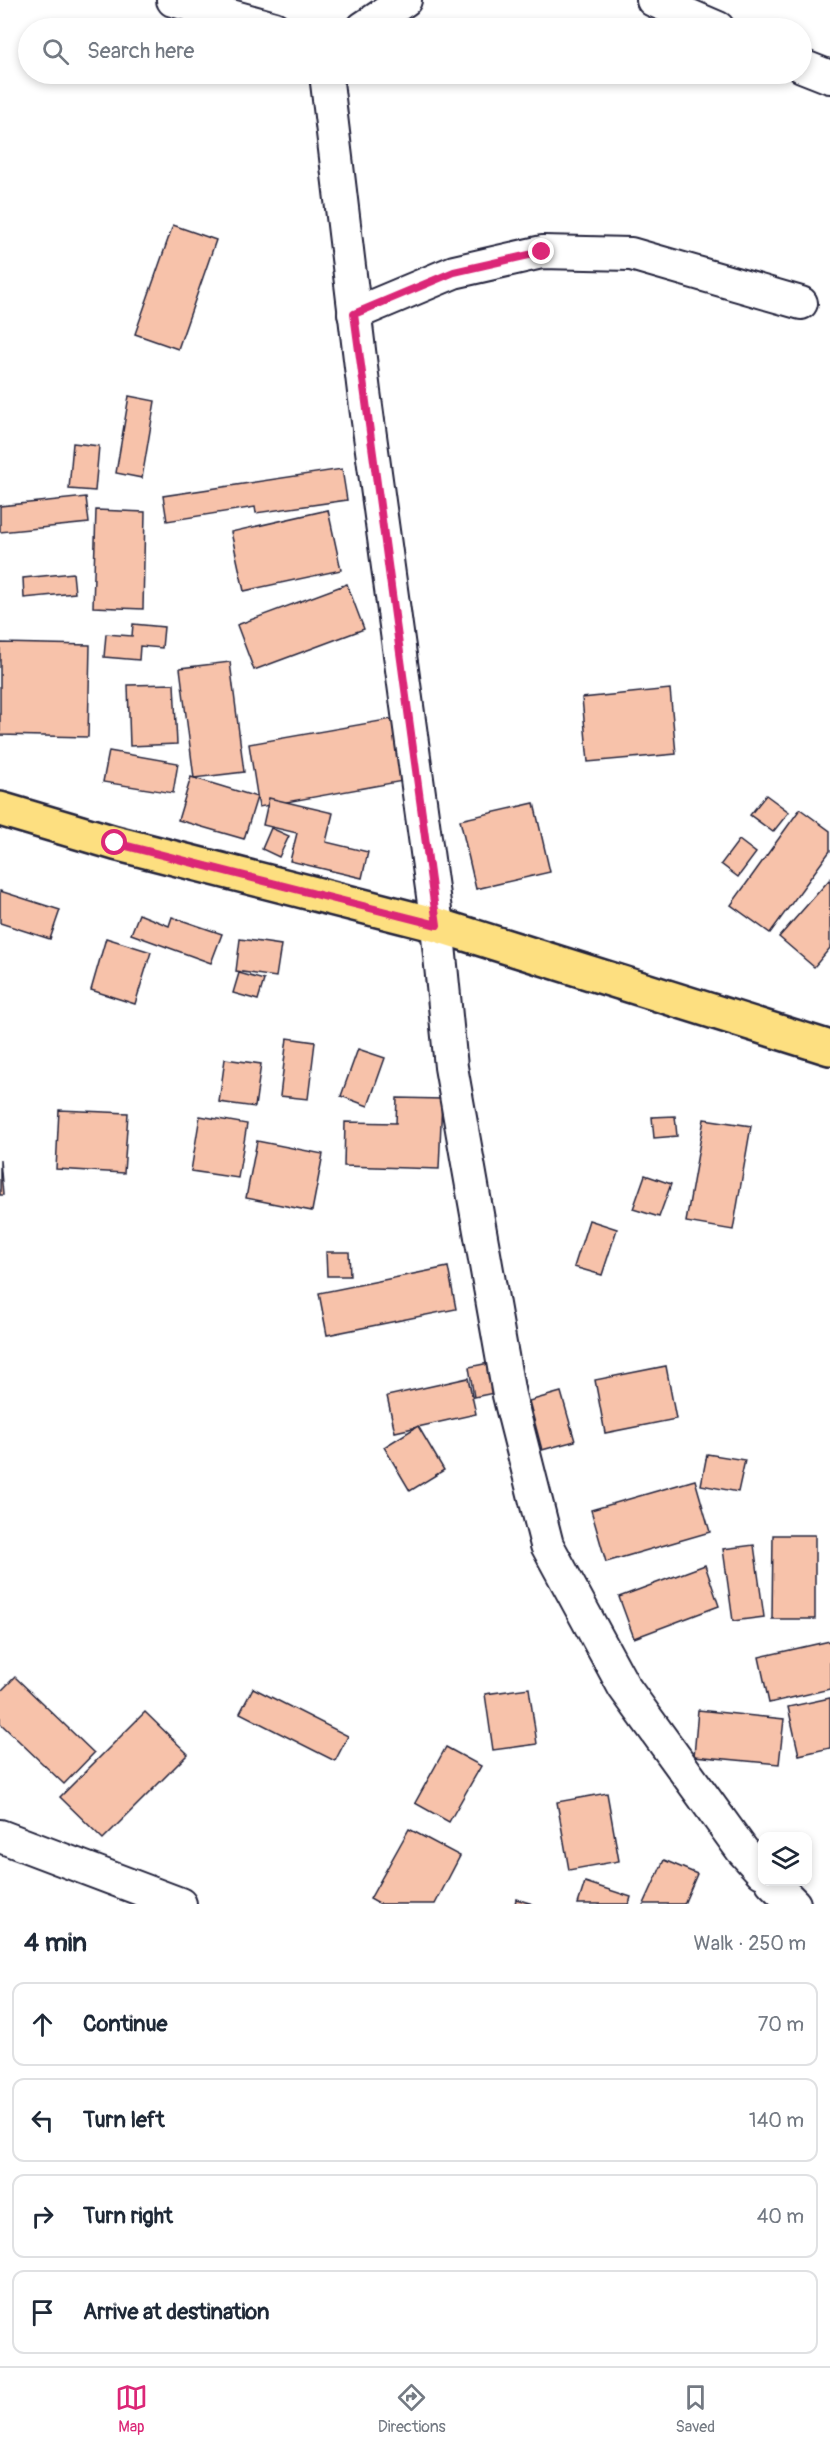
<!DOCTYPE html>
<html lang="en">
<head>
<meta charset="utf-8">
<style>
	body { margin:0; font-family:Pangolin,sans-serif; background:#f6f6f7; color:#1f2937 }
	.controls { position:absolute; right:18px; bottom:18px; display:grid; overflow:hidden; border-radius:12px; box-shadow:0 3px 9px #0003 }
	.controls button { width:54px; height:54px; display:grid; place-items:center; padding:0; border:0; border-bottom:2px solid #e0e1e3; background:#fff; color:#1f2937; font:30px sans-serif }
	.stop { position:absolute; width:18px; height:18px; margin:-14px; border:4px solid #db2777; border-radius:50%; background:#fff }
	.stop.end { background:#db2777; border-color:#fff; box-shadow:0 2px 6px #0008 }
	.list { margin:0; padding:0; list-style:none }
	h2 { display:flex; justify-content:space-between; align-items:center; height:78px; margin:0; padding:0 24px; font-size:26px }
	h2 small { font-size:20px; font-weight:400; color:#747a83 }
	.list li { display:grid; grid-template-columns:39px 1fr auto; gap:18px; align-items:center; box-sizing:border-box; height:84px; margin:0 12px 12px; padding:0 12px; border:2px solid #e0e1e3; border-radius:12px }
	.list b { display:block; font-size:22px; white-space:nowrap }
	.list em { font-size:20px; font-style:normal; color:#747a83 }
	.icon { flex:none; width:33px; height:33px; fill:none; stroke:currentColor; stroke-width:2; stroke-linecap:round; stroke-linejoin:round }
	.map { position:relative; flex:none; width:830px; height:1904px; overflow:hidden }
	.search { position:absolute; background:#fff; box-shadow:0 3px 9px #0003; left:18px; right:18px; top:18px; height:66px; display:flex; align-items:center; gap:15px; box-sizing:border-box; padding:0 21px; border-radius:33px; color:#747a83; font-size:22px }
	.sheet { height:462px; background:#fff }
	nav { display:flex; justify-content:space-around; align-items:center; box-sizing:border-box; height:84px; border-top:2px solid #e0e1e3; background:#fff; font-size:16px; color:#747a83 }
	nav a { display:grid; justify-items:center; gap:3px }
	nav .on { color:#db2777 }
	.map>svg:first-child { display:block }
	.building { fill:#f7c2aa; stroke:#22223b; stroke-width:1.5 }
	.lines { fill:none; stroke-linecap:round; stroke-linejoin:round }
	.minor-casing { stroke:#22223b; stroke-width:36 }
	.major-casing { stroke:#22223b; stroke-width:38 }
	.minor { stroke:#fff; stroke-width:32 }
	.major { stroke:#fddf80; stroke-width:33 }
	.route { stroke:#db2777; stroke-width:8 }
</style>
</head>
<body>
<div class="map">
<svg width="830" height="1904" viewBox="0 0 830 1904">
	<rect width="100%" height="100%" fill="#fff"/>
	<filter id="ink" filterUnits="userSpaceOnUse"><feTurbulence type="fractalNoise" baseFrequency=".0167" numOctaves="2"/><feDisplacementMap in="SourceGraphic" scale="12" xChannelSelector="R" yChannelSelector="G"/><feConvolveMatrix kernelMatrix="1 2 1 2 8 2 1 2 1" color-interpolation-filters="sRGB"/></filter>
	<g filter="url(#ink)">
		<g class="building">
			<path d="M173 225 216 240 178 349 135 334Z"/>
			<path d="M129 396 155 401 142 478 116 473Z"/>
			<path d="M73 443 99 446 95 491 69 489Z"/>
			<path d="M342 469 347 500 256 513 255 507 167 521 163 496Z"/>
			<path d="M86 497 89 523 0 532V506Z"/>
			<path d="M96 510 145 512 143 609 93 607Z"/>
			<path d="M328 510 341 570 244 591 231 532Z"/>
			<path d="M73 573 75 593 24 598 23 578Z"/>
			<path d="M347 584 364 629 254 670 237 625Z"/>
			<path d="M133 624 164 627 162 648 140 646 139 660 104 657 106 634 132 636Z"/>
			<path d="M0 643 90 645 88 737 0 735Z"/>
			<path d="M230 662 244 772 194 778 180 668Z"/>
			<path d="M174 684 177 744 130 746 128 685Z"/>
			<path d="M670 689 676 754 588 762 582 698Z"/>
			<path d="M403 717 414 779 259 807 249 744Z"/>
			<path d="M109 751 178 763 173 793 103 782Z"/>
			<path d="M191 777 257 797 244 839 178 820Z"/>
			<path d="M766 795 789 812 773 832 750 815Z"/>
			<path d="M269 798 333 813 326 842 368 852 362 878 290 861 297 833 263 825Z"/>
			<path d="M534 803 550 872 476 889 460 820Z"/>
			<path d="M800 809 830 831V851L770 933 731 905Z"/>
			<path d="M271 828 289 836 279 857 262 849Z"/>
			<path d="M739 840 756 853 738 877 721 864Z"/>
			<path d="M830 879V948L814 967 779 937Z"/>
			<path d="M0 891 60 910 50 939 0 923Z"/>
			<path d="M139 914 169 926 172 917 222 934 211 963 131 934Z"/>
			<path d="M106 938 151 952 135 1004 91 990Z"/>
			<path d="M240 939 281 945 276 977 236 971Z"/>
			<path d="M239 973 264 980 258 1000 233 993Z"/>
			<path d="M287 1038 315 1042 308 1099 280 1096Z"/>
			<path d="M358 1049 385 1058 368 1106 341 1096Z"/>
			<path d="M225 1059 261 1064 255 1107 219 1102Z"/>
			<path d="M397 1098 442 1099 439 1169 344 1166 345 1122 396 1123Z"/>
			<path d="M59 1110 128 1113 124 1173 56 1169Z"/>
			<path d="M200 1116 247 1124 238 1178 191 1171Z"/>
			<path d="M675 1116 677 1136 654 1138 652 1117Z"/>
			<path d="M704 1119 751 1126 733 1230 686 1222Z"/>
			<path d="M257 1141 323 1154 312 1211 246 1198Z"/>
			<path d="M0 1160 3 1195H0Z"/>
			<path d="M645 1175 671 1184 659 1217 633 1209Z"/>
			<path d="M589 1220 617 1229 602 1275 574 1267Z"/>
			<path d="M326 1252H349L350 1276H327Z"/>
			<path d="M448 1267 456 1309 327 1335 319 1293Z"/>
			<path d="M489 1363 494 1393 474 1397 469 1367Z"/>
			<path d="M666 1366 676 1419 605 1433 595 1380Z"/>
			<path d="M468 1378 476 1414 395 1432 387 1396Z"/>
			<path d="M561 1392 575 1441 542 1450 529 1401Z"/>
			<path d="M418 1426 444 1470 410 1491 384 1447Z"/>
			<path d="M707 1454 745 1460 738 1492 701 1485Z"/>
			<path d="M695 1480 710 1532 606 1562 591 1510Z"/>
			<path d="M773 1535H815V1619H772Z"/>
			<path d="M754 1545 764 1617 733 1621 723 1549Z"/>
			<path d="M705 1565 719 1606 634 1638 619 1597Z"/>
			<path d="M830 1641V1689L769 1703 759 1657Z"/>
			<path d="M15 1677 94 1753 64 1784 0 1723V1692Z"/>
			<path d="M253 1688 348 1736 335 1761 240 1713Z"/>
			<path d="M529 1688 537 1744 493 1750 485 1694Z"/>
			<path d="M830 1698V1748L799 1755 788 1707Z"/>
			<path d="M698 1710 784 1719 779 1764 694 1756Z"/>
			<path d="M145 1712 188 1754 103 1839 60 1797Z"/>
			<path d="M446 1747 481 1766 449 1822 415 1803Z"/>
			<path d="M607 1793 619 1861 569 1870 557 1802Z"/>
			<path d="M409 1829 460 1856 435 1904H379L370 1899Z"/>
			<path d="M664 1860 697 1874 684 1904H644Z"/>
			<path d="M585 1882 631 1897 629 1904H578Z"/>
			<path d="M516 1899 533 1904H515Z"/>
		</g>
		<g class="lines">
			<g class="minor-casing">
				<g id="minor">
					<path d="M173 0 274 28"/>
					<path d="M653 0 718 28"/>
					<path d="M363 28 405 0"/>
					<path d="M802 66 830 77"/>
					<path d="M326 74 364 392 437 925 451 1067 509 1395 547 1545 624 1687 742 1850 762 1872"/>
					<path d="M354 314 454 272 542 252 631 254 801 303"/>
					<path d="M0 1836 180 1904"/>
					<path d="M772 1882 794 1904"/>
				</g>
			</g>
			<g class="major-casing">
				<path id="major" d="M0 809 115 843 437 925 830 1048"/>
			</g>
			<use href="#minor" class="minor"/>
			<use href="#major" class="major"/>
		</g>
	</g>
	<g class="lines" filter="url(#ink)">
		<path class="route" d="M115 843 437 925 354 314 454 272 542 252"/>
	</g>
</svg>
<div class="controls">
<button><svg class="icon" aria-label="layers" viewBox="0 0 24 24"><path d="M12 4l9 5-9 5-9-5zM3 14l9 5 9-5"/></svg></button>
</div>
<div class="stop" style="left:115px;top:843px"></div>
<div class="stop end" style="left:542px;top:252px"></div>
<div class="search"><svg class="icon" aria-label="search" viewBox="0 0 24 24"><circle cx="10" cy="10" r="6"/><path d="M15 15l6 6"/></svg>Search here</div>
</div>
<section class="sheet">
<h2>4 min<small>Walk · 250 m</small></h2>
<ul class="list">
<li><svg class="icon" aria-label="ahead" viewBox="0 0 24 24"><path d="M12 20V5M6 11l6-6 6 6"/></svg><div><b>Continue</b></div><em>70 m</em></li>
<li><svg class="icon" aria-label="left" viewBox="0 0 24 24"><path d="M17 20v-9H6M10 6l-5 5 5 5"/></svg><div><b>Turn left</b></div><em>140 m</em></li>
<li><svg class="icon" aria-label="right" viewBox="0 0 24 24"><path d="M7 20v-9h11M14 6l5 5-5 5"/></svg><div><b>Turn right</b></div><em>40 m</em></li>
<li><svg class="icon" aria-label="arrive" viewBox="0 0 24 24"><path d="M6 21V4h12l-3 4 3 4H6"/></svg><div><b>Arrive at destination</b></div></li>
</ul>
</section>
<nav>
<a class="on"><svg class="icon" aria-label="map" viewBox="0 0 24 24"><path d="M3 6l6-2 6 2 6-2v14l-6 2-6-2-6 2zM9 4v14M15 6v14"/></svg>Map</a>
<a><svg class="icon" aria-label="directions" viewBox="0 0 24 24"><path d="M12 3l9 9-9 9-9-9zM9 14v-3h6M13 9l2 2-2 2"/></svg>Directions</a>
<a><svg class="icon" aria-label="saved" viewBox="0 0 24 24"><path d="M7 4h10v16l-5-4-5 4z"/></svg>Saved</a>
</nav>
</body>
</html>
